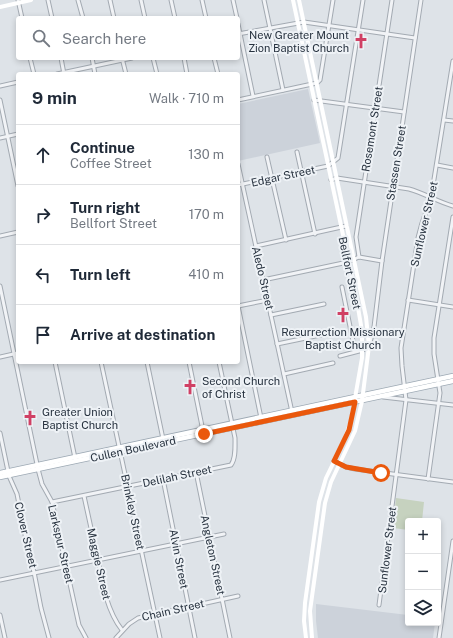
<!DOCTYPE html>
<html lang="en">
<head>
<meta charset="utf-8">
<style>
	body { margin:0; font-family:"Public Sans",sans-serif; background:#f2f2f3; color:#1f2937 }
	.controls { position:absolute; right:12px; bottom:12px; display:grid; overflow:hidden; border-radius:4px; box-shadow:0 2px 6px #0003 }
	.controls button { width:36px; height:36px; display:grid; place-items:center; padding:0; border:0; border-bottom:1px solid #e0e1e3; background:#fff; color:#1f2937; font:20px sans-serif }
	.stop { position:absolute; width:12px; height:12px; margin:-9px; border:3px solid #ea580c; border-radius:50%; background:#fff }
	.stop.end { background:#ea580c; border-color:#fff; box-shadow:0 1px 4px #0008 }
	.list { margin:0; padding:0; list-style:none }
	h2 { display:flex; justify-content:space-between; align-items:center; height:52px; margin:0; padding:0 16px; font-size:17px }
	h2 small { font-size:13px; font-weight:400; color:#747a83 }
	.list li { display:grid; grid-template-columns:26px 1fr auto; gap:12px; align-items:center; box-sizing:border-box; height:60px; padding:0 16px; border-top:1px solid #e0e1e3 }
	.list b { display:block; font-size:15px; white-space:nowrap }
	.list p { margin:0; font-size:13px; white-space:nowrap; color:#747a83 }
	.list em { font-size:13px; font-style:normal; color:#747a83 }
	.icon { flex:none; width:22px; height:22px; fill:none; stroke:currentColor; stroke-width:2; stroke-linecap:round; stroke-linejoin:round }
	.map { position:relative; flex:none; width:453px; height:638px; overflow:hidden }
	.search { position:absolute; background:#fff; box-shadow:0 2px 6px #0003; left:16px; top:16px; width:224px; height:44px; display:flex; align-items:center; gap:10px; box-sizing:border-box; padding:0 14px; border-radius:4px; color:#747a83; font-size:15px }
	.panel { position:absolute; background:#fff; box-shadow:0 2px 6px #0003; left:16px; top:72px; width:224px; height:292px; border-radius:4px }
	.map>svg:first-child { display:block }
	.built { fill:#ccd2da }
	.green { fill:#c6d2bf }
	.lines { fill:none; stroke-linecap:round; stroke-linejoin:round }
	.minor-casing { stroke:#a3aab2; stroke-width:5 }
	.primary-casing { stroke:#9da9b4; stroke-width:6 }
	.minor { stroke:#f1f3f6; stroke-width:3 }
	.secondary { stroke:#fff; stroke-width:4 }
	.primary { stroke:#fff; stroke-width:4.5 }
	.route { stroke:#ea580c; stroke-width:5 }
	.labels { text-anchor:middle; stroke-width:4; stroke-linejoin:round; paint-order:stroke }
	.poi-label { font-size:11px; fill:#27323f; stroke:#eef2f6; text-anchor:start }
	.street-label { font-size:11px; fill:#27323f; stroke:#eef2f6 }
</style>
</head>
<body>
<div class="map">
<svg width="453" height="638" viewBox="0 0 453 638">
	<rect width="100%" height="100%" fill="#dee3e8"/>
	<g class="built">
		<path d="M308 89 320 143 238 161V104Z"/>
		<path d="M316 604 408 615V623H435L433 638H318L316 621Z"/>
	</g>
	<path class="green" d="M396 498 424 502 422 521H408V530L393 528Z"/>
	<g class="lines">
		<g class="minor-casing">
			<g id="minor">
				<path d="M18 0 22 18"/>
				<path d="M48 0 52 18"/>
				<path d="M78 0 83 18"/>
				<path d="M110 0 114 18"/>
				<path d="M141 0 145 18"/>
				<path d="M171 0 175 18"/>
				<path d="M202 0 206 18"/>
				<path d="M233 0 237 18"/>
				<path d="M264 0 283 90"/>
				<path d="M238 24 253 96"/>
				<path d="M238 34 304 22 415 38"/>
				<path d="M30 58 34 74"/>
				<path d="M61 58 64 74"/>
				<path d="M92 58 95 74"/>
				<path d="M122 58 126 74"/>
				<path d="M153 58 157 74"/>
				<path d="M184 58 187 74"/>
				<path d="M214 58 218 74"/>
				<path d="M57 74 132 58"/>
				<path d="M0 86 18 82"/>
				<path d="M0 100 18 186"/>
				<path d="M238 100 317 83 320 80 333 0"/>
				<path d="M314 100 404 112"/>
				<path d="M444 120 453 121"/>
				<path d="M0 138 18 134"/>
				<path d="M297 152 315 234"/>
				<path d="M267 157 286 240"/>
				<path d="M238 164 292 412"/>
				<path d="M437 165 453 168"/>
				<path d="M331 180 337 178 409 189C424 193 438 202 453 206"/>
				<path d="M238 185 328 166 338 158 363 0"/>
				<path d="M0 236 18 232"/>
				<path d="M256 246 346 226"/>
				<path d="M359 257 356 237 392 0"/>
				<path d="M263 280 348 262 359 257 382 261"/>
				<path d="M0 286 38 469 42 484 52 502 79 625 86 638"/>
				<path d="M342 287 355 351"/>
				<path d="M408 300 453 307"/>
				<path d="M238 306 261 418"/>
				<path d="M238 306 268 300"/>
				<path d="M271 315 324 304"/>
				<path d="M277 344 330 333"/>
				<path d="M340 356 363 350 369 346 374 327 382 261 421 0"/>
				<path d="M0 357 18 353"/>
				<path d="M55 362 75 458"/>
				<path d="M101 362 160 638"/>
				<path d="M147 362 163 439"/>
				<path d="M189 362 203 431"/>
				<path d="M284 374 333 363"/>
				<path d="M383 397 453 405"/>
				<path d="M0 433 9 476 17 494 29 555 34 572 41 608 49 638"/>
				<path d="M334 461 346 467 355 469 453 482"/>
				<path d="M196 472 230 638"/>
				<path d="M163 479 195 638"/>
				<path d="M428 479 440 393 434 354V338L453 217"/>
				<path d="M84 496 106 597C110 610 114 620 122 630"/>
				<path d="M52 502 231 465C236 458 235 447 235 438L219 362"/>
				<path d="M0 580 224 534"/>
				<path d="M379 605 406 400 402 366 401 348 418 238 422 223 431 198 453 61"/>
				<path d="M0 615 5 638"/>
				<path d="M116 638 129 624 138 618 238 596"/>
				<path d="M439 638 453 541"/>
			</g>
		</g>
		<g class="primary-casing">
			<g id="primary">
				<path d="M0 473 453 376"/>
				<path d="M0 477 453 381"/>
			</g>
		</g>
		<use href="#minor" class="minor"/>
		<g class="secondary">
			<path d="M293 0 356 296 362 331V358L351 421 344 441 326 478 319 502 305 603 304 621 306 638"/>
			<path d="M299 0 366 317 369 346 362 401 355 431 331 482 325 503 310 611 312 638"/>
			<path d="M0 7 31 0"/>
		</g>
		<use href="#primary" class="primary"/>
	</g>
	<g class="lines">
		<path class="route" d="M204 434 355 402 349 430 334 461 346 467 381 473"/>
	</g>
	<defs>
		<g id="church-bare" transform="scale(1.2)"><path d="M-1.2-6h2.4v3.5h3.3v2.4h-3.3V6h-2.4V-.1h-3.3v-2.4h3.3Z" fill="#d04064" stroke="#eef2f6" stroke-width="2.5" paint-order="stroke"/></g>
	</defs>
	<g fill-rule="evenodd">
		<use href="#church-bare" x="361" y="41"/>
		<use href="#church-bare" x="343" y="315"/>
		<use href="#church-bare" x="190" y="387"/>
		<use href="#church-bare" x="30" y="418"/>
	</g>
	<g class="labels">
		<g class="poi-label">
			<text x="349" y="39" text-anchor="end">New Greater Mount<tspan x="349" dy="13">Zion Baptist Church</tspan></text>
			<text x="343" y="336" text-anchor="middle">Resurrection Missionary<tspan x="343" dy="13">Baptist Church</tspan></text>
			<text x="202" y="385">Second Church<tspan x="202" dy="13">of Christ</tspan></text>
			<text x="42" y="416">Greater Union<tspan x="42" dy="13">Baptist Church</tspan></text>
		</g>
		<g class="street-label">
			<text transform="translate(372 129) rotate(-81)" y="4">Rosemont Street</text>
			<text transform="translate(396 163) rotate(-81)" y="4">Stassen Street</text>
			<text transform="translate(283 176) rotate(-12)" y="4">Edgar Street</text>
			<text transform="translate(424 224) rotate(-77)" y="4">Sunflower Street</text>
			<text transform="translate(350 273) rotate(78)" y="4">Bellfort Street</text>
			<text transform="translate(263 278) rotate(77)" y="4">Aledo Street</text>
			<text transform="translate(133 449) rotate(-12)" y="4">Cullen Boulevard</text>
			<text transform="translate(177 476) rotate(-12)" y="4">Delilah Street</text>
			<text transform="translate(133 512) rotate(78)" y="4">Brinkley Street</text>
			<text transform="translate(26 535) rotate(77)" y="4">Clover Street</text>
			<text transform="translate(61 544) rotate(77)" y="4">Larkspur Street</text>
			<text transform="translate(387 550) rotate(-83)" y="4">Sunflower Street</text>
			<text transform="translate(213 555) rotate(78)" y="4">Angleton Street</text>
			<text transform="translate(179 559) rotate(79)" y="4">Alvin Street</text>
			<text transform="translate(99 564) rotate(77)" y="4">Maggie Street</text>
			<text transform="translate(173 610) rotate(-13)" y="4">Chain Street</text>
		</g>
	</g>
</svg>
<div class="controls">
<button>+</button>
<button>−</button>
<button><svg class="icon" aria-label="layers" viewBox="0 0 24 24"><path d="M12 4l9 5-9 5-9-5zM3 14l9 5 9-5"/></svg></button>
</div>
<div class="stop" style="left:381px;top:473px"></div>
<div class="stop end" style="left:204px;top:434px"></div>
<div class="search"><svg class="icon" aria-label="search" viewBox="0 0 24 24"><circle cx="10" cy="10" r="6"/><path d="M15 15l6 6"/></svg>Search here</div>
<section class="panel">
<h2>9 min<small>Walk · 710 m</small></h2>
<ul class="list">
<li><svg class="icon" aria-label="ahead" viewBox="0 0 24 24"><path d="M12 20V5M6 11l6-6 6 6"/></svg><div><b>Continue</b><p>Coffee Street</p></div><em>130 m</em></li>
<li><svg class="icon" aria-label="right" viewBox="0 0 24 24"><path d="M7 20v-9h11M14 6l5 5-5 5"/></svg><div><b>Turn right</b><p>Bellfort Street</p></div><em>170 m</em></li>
<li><svg class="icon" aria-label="left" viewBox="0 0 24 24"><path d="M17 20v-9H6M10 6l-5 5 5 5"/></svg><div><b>Turn left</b></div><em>410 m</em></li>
<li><svg class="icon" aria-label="arrive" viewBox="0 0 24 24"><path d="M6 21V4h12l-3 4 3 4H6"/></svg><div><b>Arrive at destination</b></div></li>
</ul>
</section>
</div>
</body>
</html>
